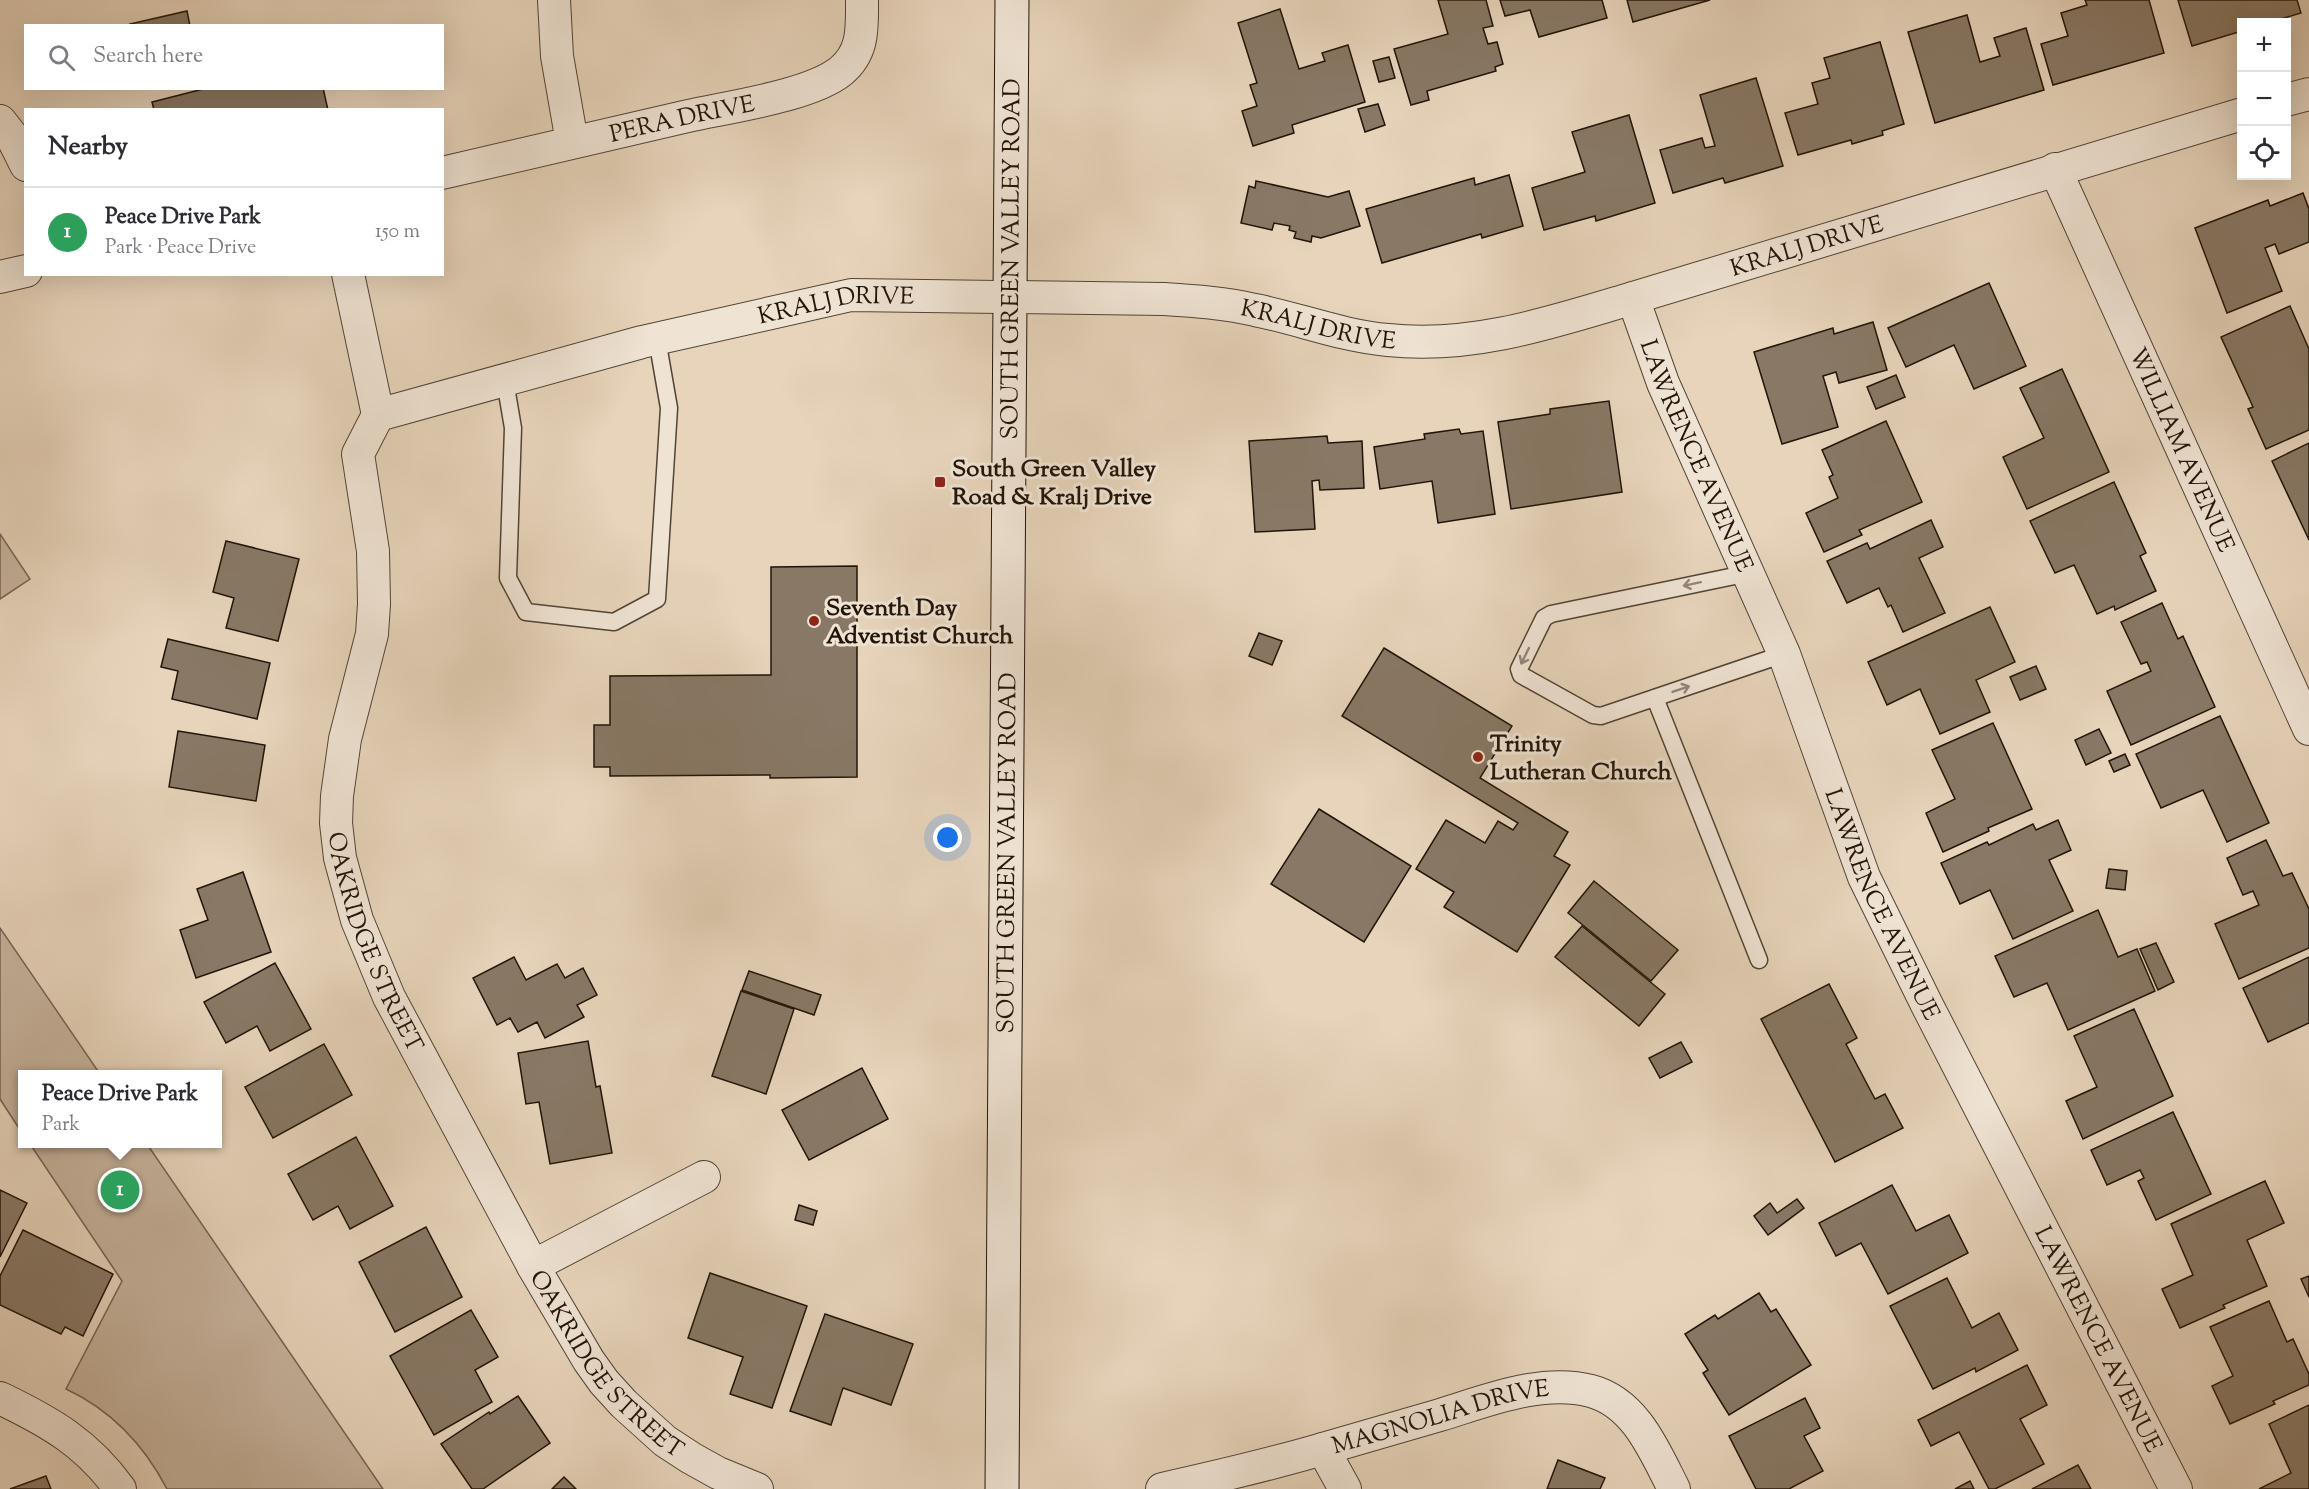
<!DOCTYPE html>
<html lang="en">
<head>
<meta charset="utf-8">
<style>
	body { margin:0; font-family:"Sorts Mill Goudy",serif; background:#f2f2f3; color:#2b2b33 }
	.controls { position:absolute; right:18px; top:18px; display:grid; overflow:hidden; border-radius:0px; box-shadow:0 6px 24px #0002 }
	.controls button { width:54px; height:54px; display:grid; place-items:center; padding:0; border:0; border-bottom:2px solid #e1e1e2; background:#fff; color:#2b2b33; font:30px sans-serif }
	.you { position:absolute; left:948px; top:838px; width:21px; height:21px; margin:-15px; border:4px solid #fff; border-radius:50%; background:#1a73e8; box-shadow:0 0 0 9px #1a73e833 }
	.badge { display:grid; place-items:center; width:39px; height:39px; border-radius:50%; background:#0b8043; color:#fff; font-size:20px; font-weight:700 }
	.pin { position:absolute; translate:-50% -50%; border:3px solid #fff; box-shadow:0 2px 6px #0006 }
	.popup { position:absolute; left:18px; top:1070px; width:204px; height:78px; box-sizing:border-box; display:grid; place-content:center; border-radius:0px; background:#fff; filter:drop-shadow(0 2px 4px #0005); font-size:20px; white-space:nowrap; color:#7c7c81 }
	.popup b { font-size:22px; color:#2b2b33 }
	.popup::after { content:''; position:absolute; left:50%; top:100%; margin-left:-12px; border:12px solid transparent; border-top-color:#fff }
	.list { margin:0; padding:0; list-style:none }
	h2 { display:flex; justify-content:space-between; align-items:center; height:78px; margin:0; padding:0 24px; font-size:26px }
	h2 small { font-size:20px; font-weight:400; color:#7c7c81 }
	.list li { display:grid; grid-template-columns:39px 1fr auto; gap:18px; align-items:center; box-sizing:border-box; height:90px; padding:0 24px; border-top:2px solid #e1e1e2 }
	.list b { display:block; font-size:22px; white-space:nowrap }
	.list p { margin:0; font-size:20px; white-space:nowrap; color:#7c7c81 }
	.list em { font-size:20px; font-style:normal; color:#7c7c81 }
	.icon { flex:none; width:33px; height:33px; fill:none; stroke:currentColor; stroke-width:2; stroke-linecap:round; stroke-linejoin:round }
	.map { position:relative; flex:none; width:2309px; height:1489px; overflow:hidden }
	.search { position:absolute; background:#fff; box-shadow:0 6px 24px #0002; left:24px; top:24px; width:420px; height:66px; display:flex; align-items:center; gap:15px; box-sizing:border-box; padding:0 21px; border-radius:0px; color:#7c7c81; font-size:22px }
	.panel { position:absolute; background:#fff; box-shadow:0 6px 24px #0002; left:24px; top:108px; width:420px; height:168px; border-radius:0px }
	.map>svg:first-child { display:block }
	.green { fill:#c6b39d; stroke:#746452; stroke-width:1.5 }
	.building { fill:#887865; stroke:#221408; stroke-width:1.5 }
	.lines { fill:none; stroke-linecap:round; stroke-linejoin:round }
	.service-casing { stroke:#534435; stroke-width:19 }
	.minor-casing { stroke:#534435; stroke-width:34 }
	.secondary-casing { stroke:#221408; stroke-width:35 }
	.service { stroke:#efe3d3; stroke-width:16 }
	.minor { stroke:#efe3d3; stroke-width:32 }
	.secondary { stroke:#efe3d3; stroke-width:33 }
	.oneway { stroke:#938678 }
	.poi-dot { fill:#8f2418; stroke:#efe3d3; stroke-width:2 }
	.labels { text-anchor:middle; stroke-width:6; stroke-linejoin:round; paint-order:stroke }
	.street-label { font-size:24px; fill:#221408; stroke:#efe3d3 }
	.poi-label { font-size:24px; font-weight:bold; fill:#221408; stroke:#efe3d3; text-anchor:start }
</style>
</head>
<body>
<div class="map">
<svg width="2309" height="1489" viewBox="0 0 2309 1489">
	<rect width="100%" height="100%" fill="#e7d4bb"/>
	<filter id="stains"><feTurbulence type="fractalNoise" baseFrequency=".00333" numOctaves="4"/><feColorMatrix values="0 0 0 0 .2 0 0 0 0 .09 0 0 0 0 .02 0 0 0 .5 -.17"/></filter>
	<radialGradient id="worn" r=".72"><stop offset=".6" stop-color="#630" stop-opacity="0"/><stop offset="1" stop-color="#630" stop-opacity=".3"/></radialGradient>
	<g class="green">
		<path d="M0 534 30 579 0 599Z"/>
		<path d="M0 928 100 1074H22V1133L0 1099Z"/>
		<path d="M30 1144H147L383 1489H167C144 1445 111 1410 66 1389L122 1281Z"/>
	</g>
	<g class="building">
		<path d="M1438 0H1486L1493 26 1483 28 1488 44 1497 42 1503 64 1495 67 1496 71 1427 91 1429 100 1411 105 1394 49 1448 34Z"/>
		<path d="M1500 0H1602L1607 18 1539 37 1530 10 1505 16Z"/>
		<path d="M1627 0H1710L1633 22Z"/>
		<path d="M2085 0H2149L2164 53 2053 85 2041 44 2068 36 2061 13 2087 5Z"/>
		<path d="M2178 0H2297L2301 13 2271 22H2242V31L2192 46Z"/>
		<path d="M1280 9 1299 69 1325 61 1322 53 1348 45 1365 102 1292 125 1294 133 1253 146 1242 111 1257 106 1250 85 1257 83 1238 23Z"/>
		<path d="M187 11 190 26H131L130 24Z"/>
		<path d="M1967 15 1980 62 2000 56 1994 38 2026 28 2044 90 1935 123 1908 32Z"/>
		<path d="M1880 42 1904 124 1882 131 1883 135 1852 144 1851 140 1798 155 1785 113 1818 104 1812 83 1830 78 1824 58Z"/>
		<path d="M1389 57 1395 78 1379 82 1373 61Z"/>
		<path d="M1756 78 1783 166 1725 183 1723 178 1673 193 1660 150 1702 138 1705 148 1715 146 1700 95Z"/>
		<path d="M207 88H323L328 110H154L152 102Z"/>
		<path d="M1378 104 1385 125 1365 132 1358 109Z"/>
		<path d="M1629 115 1655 203 1596 221 1595 216 1544 230 1532 188 1585 172 1572 132Z"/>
		<path d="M1509 175 1523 226 1482 238 1481 234 1382 263 1366 209 1474 178 1475 185Z"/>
		<path d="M1256 181 1328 197 1349 191 1360 226 1321 238 1312 236 1311 242 1294 238 1296 232 1289 230 1290 226 1274 223 1272 230 1241 223 1249 186 1255 188Z"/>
		<path d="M2303 193 2309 209V242L2279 254 2275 244 2265 248 2282 291 2227 313 2195 228 2268 200 2270 206Z"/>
		<path d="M1989 283 2026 366 1974 389 1954 345 1906 367 1888 328Z"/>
		<path d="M2290 306 2309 349V430L2266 449 2248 409 2253 407 2221 337Z"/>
		<path d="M1873 322 1887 370 1839 383 1836 372 1823 376 1838 427 1782 444 1754 352 1833 328 1834 334Z"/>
		<path d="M2062 369 2109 472 2027 509 2003 457 2044 438 2020 388Z"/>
		<path d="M1896 375 1905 397 1876 409 1867 387Z"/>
		<path d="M1609 401 1622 492 1511 509 1498 422 1550 414V409Z"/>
		<path d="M1886 421 1922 502 1859 530 1862 535 1824 552 1806 513 1838 498 1829 477 1833 475 1822 450Z"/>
		<path d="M1459 429 1461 434 1483 431 1495 514 1438 523 1432 481 1380 489 1374 447 1425 439 1424 434Z"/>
		<path d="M1327 436 1328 443 1362 441 1364 488 1320 490 1319 480 1312 481 1315 529 1255 532 1249 441Z"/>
		<path d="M2309 443V540L2272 461Z"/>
		<path d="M2114 482 2146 553 2140 556 2156 591 2115 610 2114 606 2097 614 2074 565 2055 573 2030 521Z"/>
		<path d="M1931 520 1943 547 1919 558 1945 613 1903 632 1891 605 1888 607 1879 588 1847 603 1827 561 1867 543 1870 549Z"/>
		<path d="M226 541 299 559 278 641 226 628 234 598 213 592Z"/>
		<path d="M857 566V777L770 778V775L610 776V767H594V725H610V676L771 675V567Z"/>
		<path d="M2162 603 2178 639 2183 636 2215 707 2131 745 2107 691 2151 671 2147 662 2141 664 2121 622Z"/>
		<path d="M1990 607 2015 662 1976 680 1990 712 1940 734 1920 689 1887 705 1868 662Z"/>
		<path d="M1259 633 1282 641 1272 665 1249 656Z"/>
		<path d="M168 639 270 663 257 719 172 699 178 671 161 667Z"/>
		<path d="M1384 648 1512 726 1480 778 1568 832 1554 856 1570 865 1517 952 1444 907 1454 892 1416 869 1446 820 1485 843 1498 821 1513 830 1518 823 1342 716Z"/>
		<path d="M2036 666 2046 689 2020 700 2010 677Z"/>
		<path d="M2220 716 2269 823 2227 842 2203 790 2161 808 2136 754Z"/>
		<path d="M1993 723 2032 809 1988 828 1989 831 1943 852 1926 813 1955 799 1932 750Z"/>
		<path d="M2099 729 2111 753 2086 765 2075 740Z"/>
		<path d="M178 731 265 745 256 801 169 787Z"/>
		<path d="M2125 754 2130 765 2114 772 2109 761Z"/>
		<path d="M1319 809 1411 866 1364 942 1271 884Z"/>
		<path d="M2058 820 2071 850 2049 860 2073 911 2013 939 1990 890 1960 904 1941 863 1987 842 1989 845 2033 824 2036 830Z"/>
		<path d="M2266 840 2283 876 2292 873 2309 909V948L2239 979 2215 924 2259 905 2253 891 2243 895 2227 858Z"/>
		<path d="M2109 869 2127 871 2125 890 2106 888Z"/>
		<path d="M243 872 271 952 196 978 180 930 208 920 197 889Z"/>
		<path d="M1594 881 1678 950 1651 981 1568 913Z"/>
		<path d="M2098 910 2118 957 2137 949 2155 991 2068 1030 2047 983 2014 997 1995 956Z"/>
		<path d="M1582 926 1665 994 1639 1026 1555 957Z"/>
		<path d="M2156 943 2174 982 2158 990 2140 949Z"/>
		<path d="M514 957 526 980 557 964 565 978 583 968 597 995 577 1005 584 1017 545 1038 537 1022 518 1032 510 1018 497 1025 473 978Z"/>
		<path d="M2309 957V1023L2268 1042 2243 988Z"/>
		<path d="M275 963 311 1029 270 1051 257 1026 226 1043 204 1002Z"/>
		<path d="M749 971 821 995 814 1015 742 990Z"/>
		<path d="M1829 984 1857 1038 1846 1044 1875 1099 1885 1094 1903 1128 1835 1162 1761 1019Z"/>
		<path d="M741 991 794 1009 766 1094 712 1076Z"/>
		<path d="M2134 1009 2173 1096 2083 1139 2066 1101 2097 1087 2074 1036Z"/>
		<path d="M588 1041 596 1087 600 1086 612 1153 550 1164 539 1102 526 1104 518 1053Z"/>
		<path d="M1681 1042 1692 1062 1660 1078 1649 1058Z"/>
		<path d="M324 1044 352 1095 273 1138 245 1087Z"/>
		<path d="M862 1068 888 1119 809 1160 782 1110Z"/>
		<path d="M2173 1112 2211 1194 2156 1220 2138 1181 2144 1178 2140 1170 2107 1185 2091 1150Z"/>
		<path d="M356 1137 393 1206 350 1229 338 1206 313 1220 288 1174Z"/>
		<path d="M2265 1181 2284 1223 2247 1240 2267 1286 2223 1305 2225 1308 2180 1328 2162 1289 2193 1275 2171 1224Z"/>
		<path d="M1892 1185 1916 1231 1949 1215 1968 1253 1888 1294 1861 1243 1836 1256 1819 1223Z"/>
		<path d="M0 1190 27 1203 0 1257Z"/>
		<path d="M1797 1199 1804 1208 1768 1235 1754 1216 1770 1203 1777 1213Z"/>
		<path d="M799 1205 817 1211 813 1225 795 1220Z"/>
		<path d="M426 1227 462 1297 395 1332 359 1262Z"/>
		<path d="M23 1230 113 1274 83 1336 65 1327 61 1334 0 1305V1276Z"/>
		<path d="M710 1273 807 1306 772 1408 730 1394 743 1357 688 1338Z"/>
		<path d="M2309 1276V1297L2301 1279Z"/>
		<path d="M1947 1278 1972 1328 1999 1313 2018 1350 1976 1372 1975 1368 1933 1389 1890 1306Z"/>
		<path d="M1759 1293 1771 1312 1776 1309 1811 1365 1729 1415 1703 1373 1708 1370 1685 1334 1715 1315 1718 1319Z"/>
		<path d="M2269 1301 2287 1342 2293 1339 2309 1374V1385L2273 1401 2275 1404 2230 1424 2212 1386 2233 1376 2210 1327Z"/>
		<path d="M471 1310 498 1357 475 1370 492 1402 434 1435 390 1356Z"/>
		<path d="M825 1314 913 1344 891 1405 843 1388 831 1425 790 1411Z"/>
		<path d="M2027 1365 2047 1405 2020 1419 2044 1464 1995 1489H1989L1959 1432 1931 1446 1918 1420Z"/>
		<path d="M518 1396 550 1443 483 1489H472L441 1444 489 1412 490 1414Z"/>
		<path d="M1805 1398 1820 1428 1804 1436 1823 1471 1789 1489H1756L1729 1436Z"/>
		<path d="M2309 1405V1489H2259L2291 1473 2269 1424Z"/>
		<path d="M1558 1460 1605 1478 1600 1489H1547Z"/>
		<path d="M2078 1465 2091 1489H2032Z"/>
		<path d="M46 1476 51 1489H10Z"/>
		<path d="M564 1477 576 1489H552Z"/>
		<path d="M1970 1481 1974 1489H1955Z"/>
	</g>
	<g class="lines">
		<g class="service-casing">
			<g id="service">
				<path d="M505 381 513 428 508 578 526 612 614 622 657 599 669 408 657 339"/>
				<path d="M1749 573 1551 614 1544 618 1519 669 1521 675 1593 715 1601 716 1784 654"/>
				<path d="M1655 698 1759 960"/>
			</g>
		</g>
		<g class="minor-casing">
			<g id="minor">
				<path d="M554 0 557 56 572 142"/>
				<path d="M2286 100 2309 94"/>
				<path d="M0 121 11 135 26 165"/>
				<path id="s1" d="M2055 169 2309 729"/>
				<path id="s2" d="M442 173C524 154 606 135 688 116 728 107 810 96 841 71 864 52 862 28 862 0"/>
				<path id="s3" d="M348 274 378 415 358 454 373 551 374 604 372 634 345 739 337 796 336 823 340 858 357 920 389 997 533 1266 589 1361 604 1382 624 1404 665 1441 691 1458 718 1473 757 1489"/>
				<path d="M0 277 26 271"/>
				<path id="s4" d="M1633 298 1663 383 1784 654 1864 877 1927 1005 2176 1489"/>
				<path id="s5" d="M378 415 642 342 851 295 1164 299C1195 301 1225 303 1255 310 1300 319 1342 336 1388 340 1473 349 1553 322 1633 298L2242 114"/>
				<path d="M533 1266 704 1177"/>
				<path d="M0 1398C50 1422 87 1443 120 1489"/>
				<path d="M1323 1449 1345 1489"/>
				<path id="s6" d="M1162 1489C1216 1477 1272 1464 1326 1448 1364 1437 1402 1426 1440 1415 1486 1401 1542 1378 1591 1391 1636 1403 1655 1452 1674 1489"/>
			</g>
		</g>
		<g class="secondary-casing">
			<g id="secondary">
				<path id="s7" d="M1002 1489 1012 0"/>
			</g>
		</g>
		<use href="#service" class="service"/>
		<use href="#minor" class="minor"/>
		<use href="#secondary" class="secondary"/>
	</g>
	<defs><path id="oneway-shaft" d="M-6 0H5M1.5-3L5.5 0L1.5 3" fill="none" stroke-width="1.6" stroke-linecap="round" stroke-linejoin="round" transform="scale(1.5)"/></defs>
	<g class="oneway">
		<use href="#oneway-shaft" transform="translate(1692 584) rotate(168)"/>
		<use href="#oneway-shaft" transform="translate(1525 656) rotate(116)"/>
		<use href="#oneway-shaft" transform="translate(1681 689) rotate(-19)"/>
	</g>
	<g class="poi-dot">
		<rect x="934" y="476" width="12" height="12" rx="3"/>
		<circle cx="814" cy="621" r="6"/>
		<circle cx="1478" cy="757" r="6"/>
	</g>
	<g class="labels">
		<g class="street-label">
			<text dy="8" stroke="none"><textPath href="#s2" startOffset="246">PERA DRIVE</textPath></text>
			<text dy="8" stroke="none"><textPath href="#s5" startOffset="1461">KRALJ DRIVE</textPath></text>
			<text dy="8" stroke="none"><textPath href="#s7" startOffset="1230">SOUTH GREEN VALLEY ROAD</textPath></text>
			<text dy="8" stroke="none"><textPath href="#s5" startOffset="472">KRALJ DRIVE</textPath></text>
			<text dy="8" stroke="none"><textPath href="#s5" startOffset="958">KRALJ DRIVE</textPath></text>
			<text dy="8" stroke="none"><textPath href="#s1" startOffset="308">WILLIAM AVENUE</textPath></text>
			<text dy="8" stroke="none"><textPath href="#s4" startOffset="170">LAWRENCE AVENUE</textPath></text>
			<text dy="8" stroke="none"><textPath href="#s7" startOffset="636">SOUTH GREEN VALLEY ROAD</textPath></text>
			<text dy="8" stroke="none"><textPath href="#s4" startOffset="656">LAWRENCE AVENUE</textPath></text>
			<text dy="8" stroke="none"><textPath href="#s3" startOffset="688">OAKRIDGE STREET</textPath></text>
			<text dy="8" stroke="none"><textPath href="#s4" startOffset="1142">LAWRENCE AVENUE</textPath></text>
			<text dy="8" stroke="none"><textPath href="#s3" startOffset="1174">OAKRIDGE STREET</textPath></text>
			<text dy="8" stroke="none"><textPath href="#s6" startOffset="288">MAGNOLIA DRIVE</textPath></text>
		</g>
		<g class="poi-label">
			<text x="952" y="476">South Green Valley<tspan x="952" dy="28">Road &amp; Kralj Drive</tspan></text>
			<text x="826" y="615">Seventh Day<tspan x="826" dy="28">Adventist Church</tspan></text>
			<text x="1490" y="751">Trinity<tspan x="1490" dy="28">Lutheran Church</tspan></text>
		</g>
	</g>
	<rect width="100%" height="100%" filter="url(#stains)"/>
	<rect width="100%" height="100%" fill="url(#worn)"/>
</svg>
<div class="controls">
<button>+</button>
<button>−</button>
<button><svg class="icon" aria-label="locate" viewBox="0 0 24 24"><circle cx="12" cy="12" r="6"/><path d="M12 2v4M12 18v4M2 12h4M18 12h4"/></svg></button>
</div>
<div class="you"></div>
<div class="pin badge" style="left:120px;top:1190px;background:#2e9e5b">1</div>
<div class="popup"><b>Peace Drive Park</b>Park</div>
<div class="search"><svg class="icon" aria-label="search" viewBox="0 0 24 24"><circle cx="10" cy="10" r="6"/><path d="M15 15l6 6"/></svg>Search here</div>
<section class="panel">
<h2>Nearby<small></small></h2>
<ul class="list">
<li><span class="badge" style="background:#2e9e5b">1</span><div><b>Peace Drive Park</b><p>Park · Peace Drive</p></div><em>150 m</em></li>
</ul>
</section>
</div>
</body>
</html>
